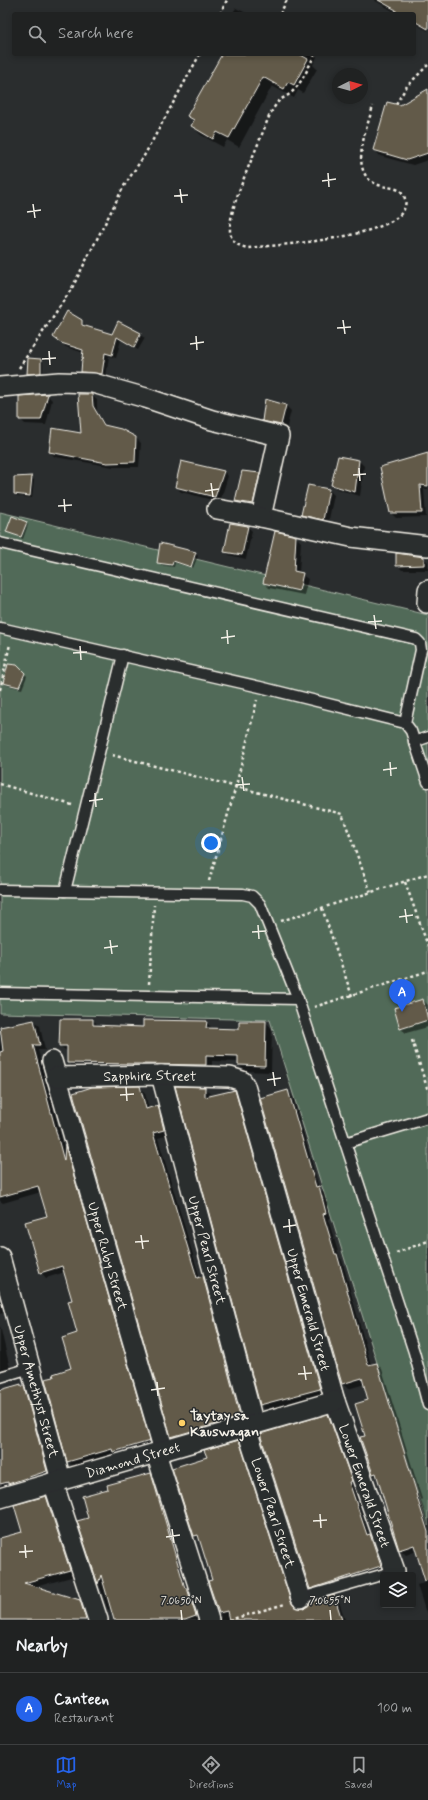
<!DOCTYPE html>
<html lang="en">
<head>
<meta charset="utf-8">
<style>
	body { margin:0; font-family:Mynerve,sans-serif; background:#282a2a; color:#f1f3f6 }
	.controls { position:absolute; right:12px; bottom:12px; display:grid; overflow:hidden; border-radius:4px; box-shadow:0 2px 6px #0003 }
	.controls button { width:36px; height:36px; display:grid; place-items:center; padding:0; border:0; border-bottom:1px solid #3d3f40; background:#202222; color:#f1f3f6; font:20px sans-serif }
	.compass { position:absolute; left:332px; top:68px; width:36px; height:36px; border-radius:50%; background:#202222; box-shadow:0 2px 6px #0003; rotate:84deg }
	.you { position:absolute; left:211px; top:843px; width:14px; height:14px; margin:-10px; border:3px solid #fff; border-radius:50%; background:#1a73e8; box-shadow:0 0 0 6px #1a73e833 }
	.badge { display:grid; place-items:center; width:26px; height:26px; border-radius:50%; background:#2563eb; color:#fff; font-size:13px; font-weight:700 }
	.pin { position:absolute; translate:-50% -33px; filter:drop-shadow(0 1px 2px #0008) }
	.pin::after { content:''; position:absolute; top:21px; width:14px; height:12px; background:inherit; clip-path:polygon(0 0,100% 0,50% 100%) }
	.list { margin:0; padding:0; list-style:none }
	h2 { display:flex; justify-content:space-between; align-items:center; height:52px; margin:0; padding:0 16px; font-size:17px }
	h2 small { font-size:13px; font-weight:400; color:#a2a4a5 }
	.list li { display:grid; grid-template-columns:26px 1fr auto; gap:12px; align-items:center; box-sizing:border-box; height:72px; padding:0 16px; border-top:1px solid #3d3f40 }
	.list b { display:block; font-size:15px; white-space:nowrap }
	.list p { margin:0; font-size:13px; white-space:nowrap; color:#a2a4a5 }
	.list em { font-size:13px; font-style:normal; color:#a2a4a5 }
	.icon { flex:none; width:22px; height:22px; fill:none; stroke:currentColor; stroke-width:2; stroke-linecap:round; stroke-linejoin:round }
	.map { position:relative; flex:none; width:428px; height:1620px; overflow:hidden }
	.search { position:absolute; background:#202222; box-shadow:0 2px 6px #0003; left:12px; right:12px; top:12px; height:44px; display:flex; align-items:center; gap:10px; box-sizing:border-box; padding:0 14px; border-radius:4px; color:#a2a4a5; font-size:15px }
	.sheet { height:124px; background:#202222 }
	nav { display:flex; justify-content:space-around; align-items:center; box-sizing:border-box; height:56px; border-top:1px solid #3d3f40; background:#202222; font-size:11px; color:#a2a4a5 }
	nav a { display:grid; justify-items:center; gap:2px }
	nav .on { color:#2563eb }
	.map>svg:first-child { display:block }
	.green { fill:#516a58; stroke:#a2aea0 }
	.shadow { fill:#0007 }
	.building { fill:#625a4a; stroke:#f4f1e8 }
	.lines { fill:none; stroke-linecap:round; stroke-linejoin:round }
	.service-casing { stroke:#f4f1e8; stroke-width:13 }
	.minor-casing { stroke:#f4f1e8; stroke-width:22 }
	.path { stroke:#f4f1e8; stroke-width:2.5; stroke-dasharray:3 3; stroke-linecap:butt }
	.service { stroke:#2a2d2e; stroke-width:10 }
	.minor { stroke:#2a2d2e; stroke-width:19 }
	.ticks { fill:none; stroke:#f4f1e8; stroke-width:1.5 }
	.poi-dot { fill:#ffd166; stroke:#2a2d2e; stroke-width:1.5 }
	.labels { text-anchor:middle; stroke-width:3; stroke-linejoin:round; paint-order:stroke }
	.street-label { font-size:14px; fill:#f4f1e8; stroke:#2a2d2e }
	.poi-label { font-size:14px; font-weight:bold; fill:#f4f1e8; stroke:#2a2d2e; text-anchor:start }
	.ticks-label { font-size:10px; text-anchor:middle; fill:#f4f1e8; stroke:#2a2d2e; stroke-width:3; stroke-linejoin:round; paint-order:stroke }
</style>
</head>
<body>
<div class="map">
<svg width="428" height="1620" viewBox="0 0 428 1620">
	<rect width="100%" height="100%" fill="#2a2d2e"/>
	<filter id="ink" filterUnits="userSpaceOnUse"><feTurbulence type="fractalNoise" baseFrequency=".025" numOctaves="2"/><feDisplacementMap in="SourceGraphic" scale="8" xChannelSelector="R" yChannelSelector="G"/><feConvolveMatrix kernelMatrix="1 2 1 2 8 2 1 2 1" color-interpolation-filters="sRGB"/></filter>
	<g filter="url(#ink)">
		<path class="green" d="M0 512 428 615V1526L270 1020 0 1013Z"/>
		<g class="shadow">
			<path d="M374 0H428V31L414 23V14H398Z"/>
			<path d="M236 8 248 14H232Z"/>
			<path d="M223 54H314L317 57 313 65 317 69 303 93 298 90 294 98 272 86 239 147 227 140 223 147 201 135 192 126 194 122 189 116Z"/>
			<path d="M428 91V160L413 165 380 156 375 150 400 106Z"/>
			<path d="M81 321 86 327 112 335 118 322 145 338 138 350 121 340 116 358 109 356 106 378 86 375 82 371 86 360 84 353 66 347 54 337Z"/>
			<path d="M41 360 43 362V375L30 376 28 373Z"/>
			<path d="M47 395 52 400 46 425 25 424 20 419Z"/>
			<path d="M91 395 97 400V412L106 426 136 438 141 443 139 467H113L55 457 50 452 82 434Z"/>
			<path d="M266 400 286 406 291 411 286 430 268 425 263 420Z"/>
			<path d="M428 455V489H424L426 517 396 518 391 513Z"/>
			<path d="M359 461 364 466 360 496 337 489 332 484Z"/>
			<path d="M223 471 228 476 220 502 181 492 176 487Z"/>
			<path d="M259 474 264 479 257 509 241 506 236 501Z"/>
			<path d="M31 477 34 480 32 498 17 496 15 494Z"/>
			<path d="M309 486 329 490 334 495 328 524 307 519 302 514Z"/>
			<path d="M26 523 28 525 23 539 8 532Z"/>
			<path d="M248 527 252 531 246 559 229 555 225 551Z"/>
			<path d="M296 537 301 542 299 573 308 579 304 595 269 588 264 583Z"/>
			<path d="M195 553 198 556 193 568 175 563 174 567 160 565 158 563Z"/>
			<path d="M423 558 428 562V570H402L397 565Z"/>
			<path d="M16 666 27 676 22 689 6 685 4 683Z"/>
			<path d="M423 1000 428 1005V1027L406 1033 400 1028Z"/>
			<path d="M93 1020 99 1026 144 1028 206 1022 213 1029 240 1030 266 1022 272 1029 271 1072 245 1071 239 1065V1062L212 1061V1071L74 1069 68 1062V1052L60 1046Z"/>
			<path d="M34 1021 40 1026 45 1050H38L65 1151 66 1147 70 1152 154 1447 120 1457 117 1454 74 1467 68 1461 55 1377 72 1369 79 1334 74 1301 65 1272 46 1278 41 1272 48 1217 41 1192 3 1203 0 1201V1028Z"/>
			<path d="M140 1087 145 1093 149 1109 157 1106 162 1111 169 1135 158 1138 200 1278 203 1277 208 1282 245 1422 177 1441 172 1436Z"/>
			<path d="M177 1087 205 1088 210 1094V1097L234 1092 240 1097 325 1395 266 1410 261 1405Z"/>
			<path d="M287 1091 293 1097 319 1188 324 1193 331 1218 328 1219 340 1258 342 1260 371 1365 377 1364 382 1369 422 1499 421 1500 428 1522V1613L425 1610 417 1585 424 1583 422 1576 424 1575 417 1551 406 1555 400 1549 379 1479 373 1474 361 1438 366 1436 370 1400 365 1384 348 1389 342 1383Z"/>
			<path d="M0 1288 6 1312 0 1314Z"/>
			<path d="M0 1326 10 1368 0 1370Z"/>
			<path d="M20 1385 29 1393 52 1477 0 1491V1392Z"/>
			<path d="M328 1416 333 1421 357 1487 354 1488 369 1535 376 1541 386 1571 316 1594 310 1588Z"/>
			<path d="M238 1441 243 1446 295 1608 304 1610 334 1596 339 1601 345 1620H220L221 1617 210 1582 213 1581 201 1540 195 1536 174 1469 208 1458Z"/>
			<path d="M150 1474 155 1479 189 1591 192 1594 200 1620H115L112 1610 111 1612 107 1608 79 1522 90 1519 110 1490Z"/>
			<path d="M46 1497 52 1503 75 1576 35 1587 79 1601 86 1607 90 1620H0V1539L23 1533Z"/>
		</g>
		<g class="building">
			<path d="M378 0H428V29L414 21V14H395L396 10Z"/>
			<path d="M222 54H299L308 59 294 85 288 82 284 89 263 77 229 138 217 132 213 139 191 126 194 120 187 116Z"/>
			<path d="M428 89V153L407 160 373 150 387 102 400 105Z"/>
			<path d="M67 311 82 320V325L112 334 118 321 141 333 134 347 117 337 112 355 105 353 102 374 81 372 82 359H84L82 358 83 350 61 343 53 337Z"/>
			<path d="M28 358 41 359V373L27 374Z"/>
			<path d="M48 394 41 420H19V396Z"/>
			<path d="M78 394H92L93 406 104 425 121 429 136 437 135 462 107 463 49 452 52 428 81 433Z"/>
			<path d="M265 399 286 405 281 425 262 421Z"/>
			<path d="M428 453V486L420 485 422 513H390L380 467Z"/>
			<path d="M338 456 359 460 355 492 331 485Z"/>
			<path d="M181 461 224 471 215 497 175 487Z"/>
			<path d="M242 471 260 473 253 504 235 501Z"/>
			<path d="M32 476 30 496 14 494V477Z"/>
			<path d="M308 485 329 489 323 520 301 515Z"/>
			<path d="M12 516 27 522 21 537 6 532Z"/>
			<path d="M230 523 248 526 242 555 224 552Z"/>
			<path d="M275 531 296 536 294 571 303 573 299 591 263 583Z"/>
			<path d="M160 543 196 552 191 567 173 561 172 565 157 563Z"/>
			<path d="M396 553 424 557V565L396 566Z"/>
			<path d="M8 664 17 665 25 673 19 687 3 683Z"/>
			<path d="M423 999 428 1020 400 1029 394 1008Z"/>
			<path d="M60 1019H93V1025L143 1027V1020L207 1021 206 1028 239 1029V1021H266L265 1066 238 1065V1056L206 1055V1065L67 1063V1046H59Z"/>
			<path d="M34 1020 40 1045H33L64 1161 65 1145 150 1441 113 1452 112 1449 67 1462 45 1379 54 1377 53 1374 71 1368 62 1338 77 1333 68 1301 72 1300 62 1266 40 1273 25 1222 47 1216 38 1186 0 1197V1052L3 1051 0 1027Z"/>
			<path d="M140 1086 146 1109 158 1105 164 1130 153 1133 197 1278 203 1276 240 1417 171 1437 73 1093 92 1087Z"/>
			<path d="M175 1086 205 1087V1097L235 1090 320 1389 260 1405Z"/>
			<path d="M288 1090 316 1187 319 1186 326 1213 323 1214 335 1254H337L368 1365 377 1363 417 1494H416L428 1532V1580L425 1581 414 1545 399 1550 376 1473 373 1474 360 1437 365 1436 355 1404 368 1400 362 1378 342 1384 260 1098Z"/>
			<path d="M21 1384V1386H24L47 1471 8 1484V1482L0 1484V1390Z"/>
			<path d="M328 1414 352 1481 349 1482 367 1535 370 1534 381 1566 310 1589 260 1434Z"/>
			<path d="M239 1440 291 1602 294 1606 304 1609 311 1602 334 1595 342 1620H229L227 1611 219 1613 208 1581 212 1580 198 1535 194 1536 172 1468 207 1457 204 1450Z"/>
			<path d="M151 1473 185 1588H187L196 1616 185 1620H114L101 1575 98 1584 77 1521 88 1518 82 1496 108 1489 107 1485Z"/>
			<path d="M46 1496 70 1570 24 1583 80 1600 86 1620H0V1538L22 1532 14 1505Z"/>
		</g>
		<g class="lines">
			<g class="service-casing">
				<g id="service">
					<path d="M0 543 416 639 420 643 421 650 405 723"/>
					<path d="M0 628 260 687 405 723 411 731 428 782"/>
					<path d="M414 742 428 737"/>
					<path d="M0 890 243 894 252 896 260 904 298 999 414 1352 428 1405"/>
					<path d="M65 891 123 655"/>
					<path d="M0 993 298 999"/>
					<path d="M345 1143 428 1118"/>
					<path d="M0 1377 30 1368"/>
					<path d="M301 1598 395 1571"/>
				</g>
			</g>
			<g class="minor-casing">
				<g id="minor">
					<path d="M0 387 59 382 93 383 146 398 212 420 279 436 261 517 351 537 428 546"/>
					<path d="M217 509 261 517"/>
					<path d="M427 603 428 590"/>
					<path id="s1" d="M52 1061 164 1451"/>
					<path id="s2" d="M161 1075 254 1425"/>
					<path id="s3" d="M56 1077 161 1075 230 1077 242 1081 245 1086 335 1401 395 1571"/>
					<path id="s4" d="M0 1257 61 1480"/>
					<path id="s5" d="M246 1427 301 1598"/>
					<path d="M156 1453 209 1620"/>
					<path d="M53 1482 98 1620"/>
					<path id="s6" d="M0 1498 335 1401"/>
				</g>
			</g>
			<g class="path">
				<path d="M220 14 227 0"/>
				<path d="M280 14 287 0"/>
				<path d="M315 54C309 66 303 81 293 91 288 97 279 98 275 106 268 116 265 128 260 139 251 162 229 208 230 231 231 243 239 246 248 248 273 245 422 238 404 196 402 189 393 188 387 187 344 181 366 132 373 106"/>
				<path d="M396 104 407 86 428 65"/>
				<path d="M19 368 72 288 124 186 144 156 200 54"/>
				<path d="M0 690 10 644"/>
				<path d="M112 755 342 814 371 893"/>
				<path d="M0 784 72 805"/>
				<path d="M209 881 236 786 257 700"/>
				<path d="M405 882 428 946"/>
				<path d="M322 908 352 996"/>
				<path d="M281 921 428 874"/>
				<path d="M149 984 154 905"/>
				<path d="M314 1007 428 971"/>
				<path d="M412 1040 428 1091"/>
				<path d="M396 1253 428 1241"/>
				<path d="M229 1620 285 1604"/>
			</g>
			<use href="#service" class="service"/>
			<use href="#minor" class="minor"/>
		</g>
	</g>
	<path class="ticks" d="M328 173 329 187M322 181 336 179M180 189 182 203M174 196 188 195M33 204 35 218M27 212 41 210M343 320 345 334M337 328 351 327M196 336 197 350M190 344 204 342M49 351 50 365M42 359 56 358M359 468 360 481M353 475 366 474M211 483 213 497M205 491 219 489M64 499 65 512M58 506 72 505M374 615 376 629M368 622 382 621M227 630 228 644M221 638 235 636M80 646 81 660M73 653 87 652M390 762 391 776M383 770 397 768M242 777 244 791M236 785 250 784M95 793 96 807M89 801 103 799M405 909 407 923M399 917 413 915M258 925 259 939M252 932 266 931M110 940 112 954M104 948 118 946M273 1072 275 1086M267 1080 281 1078M126 1087 127 1101M120 1095 134 1094M289 1219 290 1233M283 1227 296 1225M141 1235 143 1249M135 1242 149 1241M304 1366 306 1380M298 1374 312 1373M157 1382 158 1396M151 1390 165 1388M320 1514 321 1528M313 1521 327 1520M172 1529 174 1543M166 1537 180 1535M25 1545 26 1558M19 1552 33 1551M181 1610 182 1620M330 1610 331 1620"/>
	<circle class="poi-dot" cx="182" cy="1423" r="4"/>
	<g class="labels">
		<g class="street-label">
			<text dy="5" stroke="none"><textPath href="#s3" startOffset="94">Sapphire Street</textPath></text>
			<text dy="5" stroke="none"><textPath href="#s2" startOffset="181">Upper Pearl Street</textPath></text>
			<text dy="5" stroke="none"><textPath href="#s1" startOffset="203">Upper Ruby Street</textPath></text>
			<text dy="5" stroke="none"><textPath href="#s3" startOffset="425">Upper Emerald Street</textPath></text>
			<text dy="5" stroke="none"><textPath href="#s4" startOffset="139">Upper Amethyst Street</textPath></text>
			<text dy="5" stroke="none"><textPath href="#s6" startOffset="138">Diamond Street</textPath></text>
			<text dy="5" stroke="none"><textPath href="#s3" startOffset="610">Lower Emerald Street</textPath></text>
			<text dy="5" stroke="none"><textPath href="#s5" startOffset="90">Lower Pearl Street</textPath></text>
		</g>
		<g class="poi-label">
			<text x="190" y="1420">Taytay sa<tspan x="190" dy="16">Kauswagan</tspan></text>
		</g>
	</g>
	<g class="ticks-label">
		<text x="181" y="1604">7.0650°N</text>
		<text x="330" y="1604">7.0655°N</text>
	</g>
</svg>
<div class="controls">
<button><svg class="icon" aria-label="layers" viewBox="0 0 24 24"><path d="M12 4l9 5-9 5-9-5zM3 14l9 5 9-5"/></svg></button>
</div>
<svg class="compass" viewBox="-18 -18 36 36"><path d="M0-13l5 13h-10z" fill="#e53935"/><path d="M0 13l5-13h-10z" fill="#a2a4a5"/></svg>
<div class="you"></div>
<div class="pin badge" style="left:402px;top:1012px">A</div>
<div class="search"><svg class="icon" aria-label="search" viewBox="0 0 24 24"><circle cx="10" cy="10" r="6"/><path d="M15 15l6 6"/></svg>Search here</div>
</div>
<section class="sheet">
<h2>Nearby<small></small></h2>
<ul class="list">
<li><span class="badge">A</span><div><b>Canteen</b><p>Restaurant</p></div><em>100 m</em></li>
</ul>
</section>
<nav>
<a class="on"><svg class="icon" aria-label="map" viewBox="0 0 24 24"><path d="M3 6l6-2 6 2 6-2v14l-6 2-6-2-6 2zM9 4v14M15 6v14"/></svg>Map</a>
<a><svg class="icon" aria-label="directions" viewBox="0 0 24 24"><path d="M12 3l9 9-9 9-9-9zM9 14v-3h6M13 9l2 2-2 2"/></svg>Directions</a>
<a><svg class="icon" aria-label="saved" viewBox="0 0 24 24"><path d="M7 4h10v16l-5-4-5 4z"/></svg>Saved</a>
</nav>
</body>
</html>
